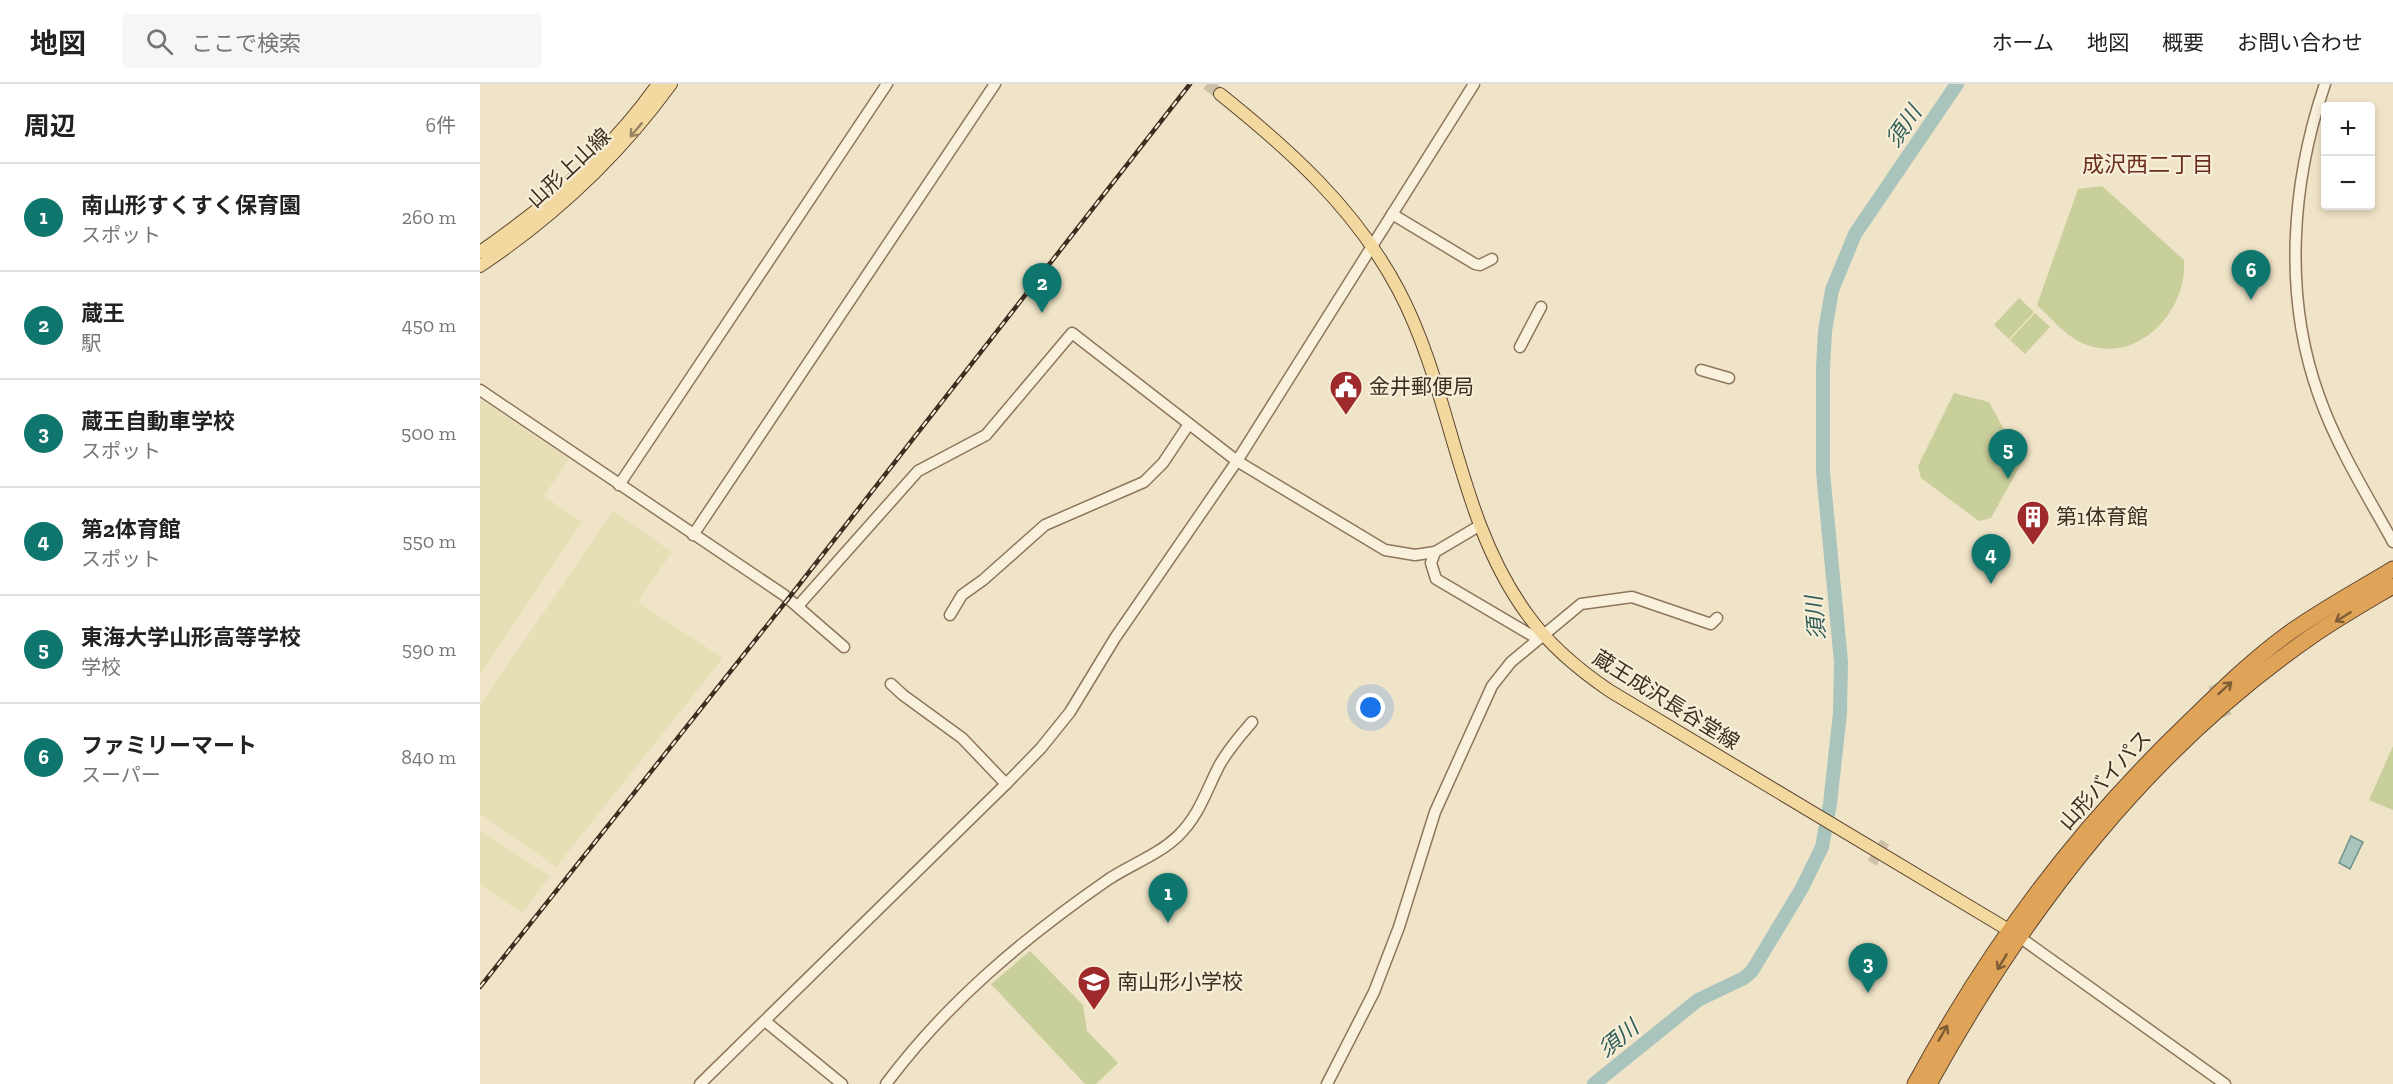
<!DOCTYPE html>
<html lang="ja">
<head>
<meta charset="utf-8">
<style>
	body { margin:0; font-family:"Zilla Slab","Noto Sans JP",serif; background:#f6f6f6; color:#222 }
	.controls { position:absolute; right:18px; top:18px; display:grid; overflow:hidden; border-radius:6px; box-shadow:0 3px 9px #0003 }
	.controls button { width:54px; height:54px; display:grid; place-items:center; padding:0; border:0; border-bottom:2px solid #e0e0e0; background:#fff; color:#222; font:30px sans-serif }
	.you { position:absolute; left:891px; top:624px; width:21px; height:21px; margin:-15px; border:4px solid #fff; border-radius:50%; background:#1a73e8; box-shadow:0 0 0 9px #1a73e833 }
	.badge { display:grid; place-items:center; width:39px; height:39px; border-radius:50%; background:#0f766e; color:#fff; font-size:20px; font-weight:700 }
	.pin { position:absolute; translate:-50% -50px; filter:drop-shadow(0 2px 3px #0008) }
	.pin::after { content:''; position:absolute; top:32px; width:21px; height:18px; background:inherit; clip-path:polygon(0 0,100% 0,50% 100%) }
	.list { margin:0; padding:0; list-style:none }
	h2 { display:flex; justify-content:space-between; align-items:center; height:78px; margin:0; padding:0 24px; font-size:26px }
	h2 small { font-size:20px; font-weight:400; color:#767676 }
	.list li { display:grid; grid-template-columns:39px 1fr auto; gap:18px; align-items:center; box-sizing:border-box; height:108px; padding:0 24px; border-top:2px solid #e0e0e0 }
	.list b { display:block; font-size:22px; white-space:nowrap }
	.list p { margin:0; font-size:20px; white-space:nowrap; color:#767676 }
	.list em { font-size:20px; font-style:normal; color:#767676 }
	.icon { flex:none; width:33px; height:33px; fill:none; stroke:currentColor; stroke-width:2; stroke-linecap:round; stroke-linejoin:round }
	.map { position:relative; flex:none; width:1913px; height:1000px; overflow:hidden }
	header { display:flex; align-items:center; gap:36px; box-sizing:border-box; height:84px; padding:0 30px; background:#fff; border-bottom:2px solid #e0e0e0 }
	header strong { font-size:28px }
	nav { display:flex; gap:33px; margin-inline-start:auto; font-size:21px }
	.search { width:420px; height:54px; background:#f6f6f6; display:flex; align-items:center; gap:15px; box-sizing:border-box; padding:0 21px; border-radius:6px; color:#767676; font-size:22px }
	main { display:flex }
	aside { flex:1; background:#fff }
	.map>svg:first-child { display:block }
	.farmland { fill:#e6deb5 }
	.green { fill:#c9cf9b }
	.water { fill:#a9c4bc; stroke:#6f938a; stroke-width:1.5 }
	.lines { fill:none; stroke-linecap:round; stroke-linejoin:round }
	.river { stroke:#a9c4bc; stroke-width:14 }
	.minor-tunnel { stroke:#ccc0a6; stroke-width:10; stroke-dasharray:10 5; stroke-linecap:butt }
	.major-tunnel { stroke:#ccc0a6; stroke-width:12; stroke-dasharray:12 6; stroke-linecap:butt }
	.minor-casing { stroke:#8d765c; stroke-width:13 }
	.major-casing { stroke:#5b4430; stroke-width:14 }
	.highway-casing { stroke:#5b4430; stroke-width:17 }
	.minor { stroke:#faf1dc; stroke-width:10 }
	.major { stroke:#f3d9a0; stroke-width:12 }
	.highway { stroke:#e0a458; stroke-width:15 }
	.rail-casing { stroke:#3d2e20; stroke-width:4.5 }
	.rail { stroke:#f7eed8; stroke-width:2; stroke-dasharray:7; stroke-linecap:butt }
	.oneway { stroke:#988460 }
	.oneway2 { stroke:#7e5d36 }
	.labels { text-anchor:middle; stroke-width:4.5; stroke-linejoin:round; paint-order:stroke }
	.street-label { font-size:21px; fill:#3d2e20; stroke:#f7eed8 }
	.poi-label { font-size:21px; fill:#3d2e20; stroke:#f7eed8; text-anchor:start }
	.water-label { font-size:22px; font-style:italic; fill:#2f5d5a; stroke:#f7eed8 }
	.neighbourhood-label { font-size:22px; fill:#6b2e1e; stroke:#f7eed8 }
</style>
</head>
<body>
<header>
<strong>地図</strong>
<div class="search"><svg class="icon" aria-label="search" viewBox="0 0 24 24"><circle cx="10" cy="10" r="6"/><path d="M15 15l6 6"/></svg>ここで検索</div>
<nav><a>ホーム</a><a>地図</a><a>概要</a><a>お問い合わせ</a></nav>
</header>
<main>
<aside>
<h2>周辺<small>6件</small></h2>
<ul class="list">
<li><span class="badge">1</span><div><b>南山形すくすく保育園</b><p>スポット</p></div><em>260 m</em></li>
<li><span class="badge">2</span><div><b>蔵王</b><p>駅</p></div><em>450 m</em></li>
<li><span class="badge">3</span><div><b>蔵王自動車学校</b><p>スポット</p></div><em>500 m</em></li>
<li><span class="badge">4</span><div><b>第2体育館</b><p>スポット</p></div><em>550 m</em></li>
<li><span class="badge">5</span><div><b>東海大学山形高等学校</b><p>学校</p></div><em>590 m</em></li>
<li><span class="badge">6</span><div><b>ファミリーマート</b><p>スーパー</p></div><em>840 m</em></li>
</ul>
</aside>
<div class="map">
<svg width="1913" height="1000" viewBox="0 0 1913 1000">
	<rect width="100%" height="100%" fill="#f0e4c8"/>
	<g class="farmland">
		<path d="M0 315 89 375 64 412 102 438 0 591Z"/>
		<path d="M133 427 192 468 158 518 243 574 76 783 0 730V621Z"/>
		<path d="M0 746 70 792 42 829 0 801Z"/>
	</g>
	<g class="green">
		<path d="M1622 102 1704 176C1708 225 1660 280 1607 261 1587 254 1572 235 1557 221L1598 105Z"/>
		<path d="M1539 214 1554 228 1529 255 1514 241Z"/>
		<path d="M1555 229 1570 243 1545 270 1530 256Z"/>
		<path d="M1474 309 1509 318 1542 378 1511 434 1499 437 1441 394 1438 382Z"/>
		<path d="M1913 662V726L1889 716Z"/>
		<path d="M550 867 603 921 607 947 638 979 616 1000H605L511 900Z"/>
	</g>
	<path class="water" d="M1871 752 1883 758 1870 785 1859 779Z"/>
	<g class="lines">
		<path class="river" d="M1114 1000 1218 916 1264 894 1272 887 1322 804 1342 763 1350 720 1360 629 1361 578 1343 388V284L1345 247 1352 206 1375 150 1477 0"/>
		<g class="minor-tunnel">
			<path d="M1733 601 1747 632"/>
			<path d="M1392 779 1405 758"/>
		</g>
		<path class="major-tunnel" d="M727 0 740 10"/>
		<g class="minor-casing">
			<g id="minor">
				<path d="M1845 0C1811 100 1803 212 1839 312 1857 363 1887 411 1913 458"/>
				<path d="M912 130 995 180 1000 181 1012 175"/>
				<path d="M1040 263 1061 223"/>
				<path d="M1221 286 1249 294"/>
				<path d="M0 306 304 511 364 563"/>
				<path d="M139 401 407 0"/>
				<path d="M213 451 515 0"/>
				<path d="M955 468 951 479 956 495 1058 555"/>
				<path d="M318 522 438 387 506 351 592 249 757 377 905 466 935 471 955 468 999 442"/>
				<path d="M470 531 482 511 503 496 565 441 664 398 683 379 709 340"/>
				<path d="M411 600 423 611 482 654 526 700"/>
				<path d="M1538 852 1745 1000"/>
				<path d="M285 937 362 1000"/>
				<path d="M220 1000 526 700 561 664 590 628 635 554 757 377 994 0"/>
				<path d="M406 1000C467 918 545 853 629 795 652 780 678 771 698 752 719 732 726 707 739 682 748 665 760 652 772 638"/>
				<path d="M847 1000 894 908 919 843 955 728 1012 602 1031 578 1101 520 1152 513 1231 540 1237 534"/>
			</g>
		</g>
		<g class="major-casing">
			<g id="major">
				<path d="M740 10C810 66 876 125 919 207 973 310 977 434 1047 530 1069 561 1099 586 1130 607L1537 851"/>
				<path d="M0 168C67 122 131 67 178 0"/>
				<path d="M0 182C75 132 138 73 191 0"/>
			</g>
		</g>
		<g class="highway-casing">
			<g id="highway">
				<path d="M1435 1000C1511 861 1595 747 1710 637 1741 607 1771 577 1805 552 1839 527 1877 507 1913 485"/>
				<path d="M1449 1000C1545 826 1667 666 1832 552 1858 534 1886 518 1913 502"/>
			</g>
		</g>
		<use href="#minor" class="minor"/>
		<use href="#major" class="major"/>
		<use href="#highway" class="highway"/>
		<g class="rail-casing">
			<path id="rail" d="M0 903 308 515 710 0"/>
		</g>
		<use href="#rail" class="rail"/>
	</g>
	<defs><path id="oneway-shaft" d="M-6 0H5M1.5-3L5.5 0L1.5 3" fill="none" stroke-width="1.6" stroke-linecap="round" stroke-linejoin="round" transform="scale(1.5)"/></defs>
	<use class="oneway" href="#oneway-shaft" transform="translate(156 46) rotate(130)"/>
	<g class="oneway2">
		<use href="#oneway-shaft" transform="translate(1863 533) rotate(148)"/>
		<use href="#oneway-shaft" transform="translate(1745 604) rotate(-42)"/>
		<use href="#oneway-shaft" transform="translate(1522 878) rotate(121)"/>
		<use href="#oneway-shaft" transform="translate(1463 949) rotate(-60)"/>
	</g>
	<defs>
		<g id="civic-pin" transform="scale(1.725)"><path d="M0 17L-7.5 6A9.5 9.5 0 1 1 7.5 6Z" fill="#9e2a2b" stroke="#f7eed8"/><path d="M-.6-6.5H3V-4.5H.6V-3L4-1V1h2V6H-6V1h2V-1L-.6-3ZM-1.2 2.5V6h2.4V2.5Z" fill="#fff"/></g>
		<g id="building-pin" transform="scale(1.725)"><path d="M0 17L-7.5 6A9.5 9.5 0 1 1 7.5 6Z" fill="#9e2a2b" stroke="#f7eed8"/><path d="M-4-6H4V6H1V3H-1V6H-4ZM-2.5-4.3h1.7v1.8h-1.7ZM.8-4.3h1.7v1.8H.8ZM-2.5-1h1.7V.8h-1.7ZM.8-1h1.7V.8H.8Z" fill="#fff"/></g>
		<g id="school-pin" transform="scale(1.725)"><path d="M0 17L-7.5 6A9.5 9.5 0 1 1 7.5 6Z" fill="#9e2a2b" stroke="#f7eed8"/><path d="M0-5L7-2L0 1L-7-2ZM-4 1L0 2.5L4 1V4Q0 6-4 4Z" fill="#fff"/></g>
	</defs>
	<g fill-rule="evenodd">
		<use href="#civic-pin" x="866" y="303"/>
		<use href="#building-pin" x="1553" y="433"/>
		<use href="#school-pin" x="614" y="898"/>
	</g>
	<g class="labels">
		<g class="street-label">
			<text transform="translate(89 84) rotate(-43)" y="7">山形上山線</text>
			<text transform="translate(1186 616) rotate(32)" y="7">蔵王成沢長谷堂線</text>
			<text transform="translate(1625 696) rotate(-48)" y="7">山形バイパス</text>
		</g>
		<g class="poi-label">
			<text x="889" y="310">金井郵便局</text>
			<text x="1576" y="440">第1体育館</text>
			<text x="637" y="905">南山形小学校</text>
		</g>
		<g class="water-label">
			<text transform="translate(1423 42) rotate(-56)" y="8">須川</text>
			<text transform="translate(1335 534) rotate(-95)" y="8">須川</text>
			<text transform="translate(1138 954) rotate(-39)" y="8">須川</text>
		</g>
		<g class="neighbourhood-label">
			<text x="1668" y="88">成沢西二丁目</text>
		</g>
	</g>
</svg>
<div class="controls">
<button>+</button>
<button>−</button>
</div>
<div class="you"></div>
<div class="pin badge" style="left:688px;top:839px">1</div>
<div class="pin badge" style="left:562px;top:229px">2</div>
<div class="pin badge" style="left:1388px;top:909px">3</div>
<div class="pin badge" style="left:1511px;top:500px">4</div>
<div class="pin badge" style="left:1528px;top:395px">5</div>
<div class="pin badge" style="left:1771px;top:216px">6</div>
</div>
</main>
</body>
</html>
